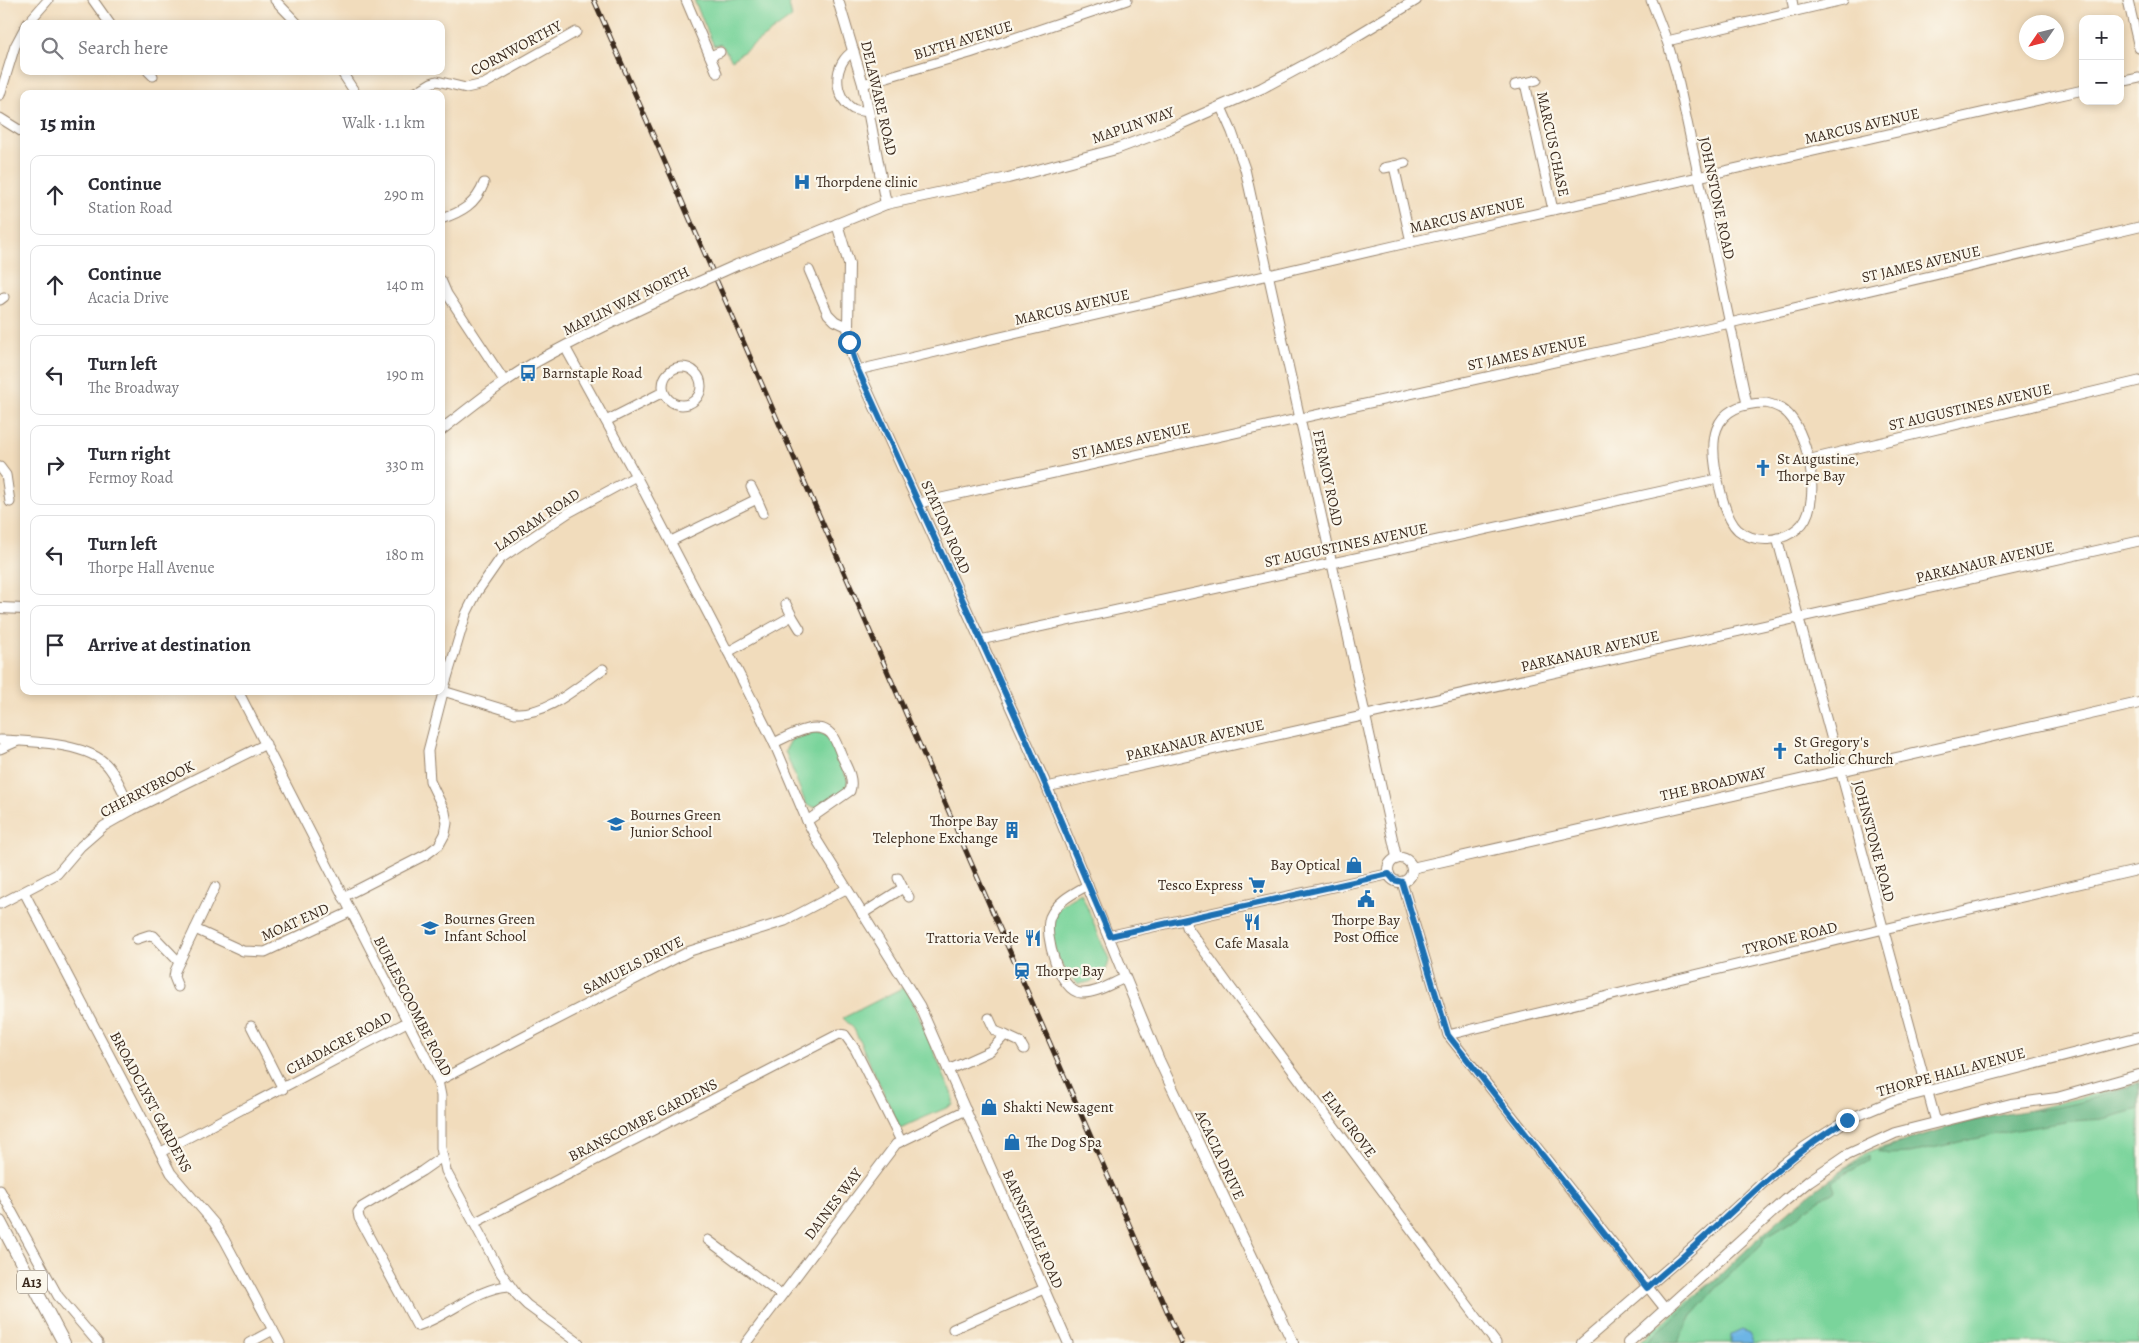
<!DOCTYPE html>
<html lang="en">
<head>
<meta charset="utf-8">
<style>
	body { margin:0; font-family:Alegreya,serif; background:#f7f7f7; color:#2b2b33 }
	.controls { position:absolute; right:15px; top:15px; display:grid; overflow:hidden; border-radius:10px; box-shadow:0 2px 8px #0003 }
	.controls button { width:45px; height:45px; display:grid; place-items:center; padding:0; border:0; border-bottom:1px solid #e1e1e2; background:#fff; color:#2b2b33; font:25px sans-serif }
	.compass { position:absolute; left:2019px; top:15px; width:45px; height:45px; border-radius:50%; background:#fff; box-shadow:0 2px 8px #0003; rotate:235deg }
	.stop { position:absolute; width:15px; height:15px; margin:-11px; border:4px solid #1f6fb2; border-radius:50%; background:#fff }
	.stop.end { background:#1f6fb2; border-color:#fff; box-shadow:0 1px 5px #0008 }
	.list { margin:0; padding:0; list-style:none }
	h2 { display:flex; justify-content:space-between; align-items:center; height:65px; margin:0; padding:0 20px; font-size:21px }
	h2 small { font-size:16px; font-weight:400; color:#7c7c81 }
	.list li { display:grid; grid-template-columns:32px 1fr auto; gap:15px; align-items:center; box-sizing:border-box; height:80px; margin:0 10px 10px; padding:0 10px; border:1px solid #e1e1e2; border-radius:10px }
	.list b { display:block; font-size:19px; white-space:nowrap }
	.list p { margin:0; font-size:16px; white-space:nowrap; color:#7c7c81 }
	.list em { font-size:16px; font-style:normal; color:#7c7c81 }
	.icon { flex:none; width:28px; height:28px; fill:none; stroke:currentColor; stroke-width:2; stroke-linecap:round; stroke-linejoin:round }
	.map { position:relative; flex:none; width:2139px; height:1343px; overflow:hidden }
	.search { position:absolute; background:#fff; box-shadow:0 2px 8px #0003; left:20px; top:20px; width:425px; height:55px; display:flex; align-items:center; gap:12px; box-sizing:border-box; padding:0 18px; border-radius:10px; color:#7c7c81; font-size:19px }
	.panel { position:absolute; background:#fff; box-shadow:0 2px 8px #0003; left:20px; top:90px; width:425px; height:605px; border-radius:10px }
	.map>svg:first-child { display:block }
	.green { fill:#7ad49b; stroke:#5a7f5c }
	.forest { fill:#63b683; stroke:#4f7050 }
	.water { fill:#6db5e5; stroke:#547082 }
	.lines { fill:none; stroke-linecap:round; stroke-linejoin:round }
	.minor-casing { stroke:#96836d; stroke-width:11 }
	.tertiary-casing { stroke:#96836d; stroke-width:12 }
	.primary-casing { stroke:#96836d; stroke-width:14 }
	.minor { stroke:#fff; stroke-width:9 }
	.tertiary { stroke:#fff; stroke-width:10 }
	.primary { stroke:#fff; stroke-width:12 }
	.rail-casing { stroke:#3b2a1e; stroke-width:5 }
	.rail { stroke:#fbf7ec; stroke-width:3; stroke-dasharray:9; stroke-linecap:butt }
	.tertiary-bridge-casing { stroke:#96836d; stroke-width:12; stroke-linecap:butt }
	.tertiary-bridge { stroke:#fff; stroke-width:10 }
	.route { stroke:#1f6fb2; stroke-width:6 }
	.labels { text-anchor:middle; stroke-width:4.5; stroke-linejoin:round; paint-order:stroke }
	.shield { fill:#fbf7ec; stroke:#75685c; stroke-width:1 }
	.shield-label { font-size:14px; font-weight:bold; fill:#3b2a1e }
	.street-label { font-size:15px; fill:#3b2a1e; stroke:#fbf7ec }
	.poi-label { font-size:15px; fill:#3b2a1e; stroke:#fbf7ec; text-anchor:start }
</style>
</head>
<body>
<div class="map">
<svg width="2139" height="1343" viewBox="0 0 2139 1343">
	<rect width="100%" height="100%" fill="#fbf7ec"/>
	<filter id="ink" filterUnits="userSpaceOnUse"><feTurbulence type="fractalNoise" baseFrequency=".02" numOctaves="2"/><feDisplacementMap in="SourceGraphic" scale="10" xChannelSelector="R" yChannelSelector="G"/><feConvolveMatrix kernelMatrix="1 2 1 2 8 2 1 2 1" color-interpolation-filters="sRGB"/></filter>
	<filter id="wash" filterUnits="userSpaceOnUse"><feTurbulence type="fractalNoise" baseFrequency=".0096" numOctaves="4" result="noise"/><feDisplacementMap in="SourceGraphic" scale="20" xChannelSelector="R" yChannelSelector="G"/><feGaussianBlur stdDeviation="1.12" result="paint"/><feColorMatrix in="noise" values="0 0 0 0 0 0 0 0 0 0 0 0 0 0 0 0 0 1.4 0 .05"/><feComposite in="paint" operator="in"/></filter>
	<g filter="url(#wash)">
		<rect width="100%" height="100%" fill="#f1dcbc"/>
		<g class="green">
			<path d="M694 0H788L792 17 732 60 721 44 714 46Z"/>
			<path d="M815 732 823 734 828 737 848 781 845 792 817 808 807 805 805 802 785 751 791 740Z"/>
			<path d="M1081 893 1109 959C1108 975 1093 983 1078 984 1061 969 1042 934 1056 912 1060 904 1073 898 1081 893Z"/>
			<path d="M904 987 910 995 953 1097V1105L900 1128 854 1029 843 1018Z"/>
			<path d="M2139 1083V1343H1638L1731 1266 1818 1189 1867 1152 1894 1144Z"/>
		</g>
		<g class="forest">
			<path d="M2139 1084V1109L2103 1119 2072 1121 2010 1131 1910 1153 1888 1154 1878 1151C1919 1135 1963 1122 2006 1114 2025 1110 2044 1110 2062 1106 2089 1101 2113 1091 2139 1084Z"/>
			<path d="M1869 1155V1161L1832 1181 1835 1190 1806 1209 1797 1218 1765 1237 1761 1246 1723 1281 1692 1316 1677 1343H1644C1720 1283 1782 1202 1869 1155Z"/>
		</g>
		<path class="water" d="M1742 1330 1749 1333 1754 1343H1731V1335Z"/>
	</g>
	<g filter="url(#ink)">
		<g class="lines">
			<g class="minor-casing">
				<g id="minor">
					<path d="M93 0 110 24"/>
					<path d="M275 0 298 24"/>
					<path d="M686 0 717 73"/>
					<path d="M1651 0 1667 41 1677 75 1747 404"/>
					<path d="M1792 0 1794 11"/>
					<path d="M2128 0 2139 48"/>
					<path d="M27 24 48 0"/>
					<path d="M1667 41 1843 0"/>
					<path d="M854 51C833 62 832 96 853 109 858 111 863 111 869 112"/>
					<path d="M710 56 720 52"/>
					<path d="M148 71 153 76"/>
					<path d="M341 71 356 94"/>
					<path d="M2120 82 2139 78"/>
					<path d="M1525 83 1537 80"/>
					<path d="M863 84 970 53 1127 0"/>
					<path d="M1515 85 1525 83 1553 210"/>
					<path d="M413 94 431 83 437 81 466 88 484 84 576 32"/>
					<path d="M0 95 15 46 24 29"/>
					<path d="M1221 107 1232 132 1245 169 1397 859"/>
					<path d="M0 118 24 133"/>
					<path d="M1394 166 1405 163"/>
					<path d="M1384 168 1394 166 1411 242"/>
					<path d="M441 219C462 212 476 204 484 183"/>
					<path d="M809 270 828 314 835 321 848 327"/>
					<path d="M441 280 447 294 505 382"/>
					<path d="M0 300 4 297"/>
					<path d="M565 347 636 476 728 652 774 743 807 821 818 842 920 1006 1068 1343"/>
					<circle cx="682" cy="386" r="19"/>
					<path d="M858 370 1411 242 2083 90"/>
					<path d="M1766 403C1775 405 1783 408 1789 415 1809 437 1824 507 1798 528 1782 542 1755 544 1738 530 1728 521 1723 502 1720 489 1708 443 1708 403 1766 403Z"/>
					<path d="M606 421 663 392"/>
					<path d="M1807 460 2139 381"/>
					<path d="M0 467 6 475 10 502"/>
					<path d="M757 499 763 513"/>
					<path d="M919 503 1730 323 2139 227"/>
					<path d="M1777 538 1936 1122"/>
					<path d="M671 541 757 499 751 487"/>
					<path d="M792 616 800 629"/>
					<path d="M980 640 1717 479"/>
					<path d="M728 652 792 616 786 604"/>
					<path d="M238 691 438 1081 441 1096V1148L446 1171 501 1273 517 1295 527 1305 579 1343"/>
					<path d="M443 691 515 713C548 715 577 687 603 669"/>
					<path d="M0 740C28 741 84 743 105 763 117 775 124 795 132 810"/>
					<path d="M774 743C789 736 817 719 831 734 837 741 839 751 843 759 848 769 854 780 850 791L807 821"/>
					<path d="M0 749 18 741"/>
					<path d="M1047 787 2139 541"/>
					<path d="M898 878 903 888"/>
					<path d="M1402 882 1448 1035 1666 1310"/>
					<path d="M1088 885C1074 893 1057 901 1050 917 1043 935 1060 992 1081 993 1096 994 1112 983 1125 978"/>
					<path d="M24 892 171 1173 214 1223 224 1239 280 1343"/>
					<path d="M343 897 427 854 439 845 445 834 447 823 445 812 430 781 428 751 446 681 466 614 477 592 500 559 513 550 568 513 636 476"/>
					<path d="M0 904 57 874 81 846 104 826 132 810 266 744"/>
					<path d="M862 914 903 888 909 897"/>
					<path d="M1185 919 1187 927 1228 984 1496 1343"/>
					<path d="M195 929 243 951 265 952 350 912"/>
					<path d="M137 939 149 935 154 936 179 962"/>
					<path d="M178 987 174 977 175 971 215 887"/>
					<path d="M251 1026 283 1089"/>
					<path d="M1005 1035 1020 1042 1024 1049"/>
					<path d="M1448 1035 1884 929 2139 870"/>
					<path d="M948 1070 990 1051 1005 1035 995 1031 989 1018"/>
					<path d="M438 1081 690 951 785 921 846 889"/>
					<path d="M161 1152 407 1022"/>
					<path d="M442 1157 422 1171 362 1207 358 1212 359 1218 417 1326C449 1316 476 1288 509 1286"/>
					<path d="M0 1190 58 1296 98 1343"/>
					<path d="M474 1223 839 1034 845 1035 855 1049 901 1141"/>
					<path d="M708 1240 781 1295"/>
					<path d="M953 1329 1044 1289"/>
					<path d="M249 1343 273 1330"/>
					<path d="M746 1343 896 1144 966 1110"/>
				</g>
			</g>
			<g class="tertiary-casing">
				<g id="tertiary">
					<path d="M838 0 863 84 886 204"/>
					<path d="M837 224 849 264 848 327 852 356 858 370 1047 787 1159 1060 1293 1343"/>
					<path d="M737 265 886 204 1008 178 1116 149 1167 130 1262 88 1338 47 1416 0"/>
					<path d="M441 430C471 407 501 382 534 363 587 333 643 307 699 282"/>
					<path d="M0 608 24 609"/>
					<circle cx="1400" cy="870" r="12"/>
					<path d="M1412 868 2139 703"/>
					<path d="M1110 936 1389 874"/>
					<path d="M1582 1343 1698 1243 1780 1167 1805 1147 1847 1120 1897 1099 2139 1037"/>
					<path d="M1628 1343 1786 1200 1809 1181 1847 1155 1895 1133 2011 1104 2057 1098 2139 1075"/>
				</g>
			</g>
			<g class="primary-casing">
				<path id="primary" d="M0 1222 64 1343"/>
			</g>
			<use href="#minor" class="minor"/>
			<use href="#tertiary" class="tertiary"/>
			<use href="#primary" class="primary"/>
			<g class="rail-casing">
				<path id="rail" d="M594 0 1181 1343"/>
			</g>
			<use href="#rail" class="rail"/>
			<g class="tertiary-bridge-casing">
				<path id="tertiary-bridge" d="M699 282 737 265"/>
			</g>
			<use href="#tertiary-bridge" class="tertiary-bridge"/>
		</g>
	</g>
	<g class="lines" filter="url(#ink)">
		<path class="route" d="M849 342 858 370 1025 737 1110 936 1389 874 1394 880 1402 882 1448 1035 1647 1288C1664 1272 1682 1258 1699 1242 1747 1198 1791 1153 1847 1120"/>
	</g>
	<defs>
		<g id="hospital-bare" transform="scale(1.35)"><path d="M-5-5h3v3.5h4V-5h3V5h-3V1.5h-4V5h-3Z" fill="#1f6fb2" stroke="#fbf7ec" stroke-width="2.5" paint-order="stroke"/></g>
		<g id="bus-bare" transform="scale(1.35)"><path d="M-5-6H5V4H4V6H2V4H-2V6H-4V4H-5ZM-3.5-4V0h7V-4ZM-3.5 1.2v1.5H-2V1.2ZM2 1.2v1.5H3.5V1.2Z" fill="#1f6fb2" stroke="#fbf7ec" stroke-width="2.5" paint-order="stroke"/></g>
		<g id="church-bare" transform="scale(1.35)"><path d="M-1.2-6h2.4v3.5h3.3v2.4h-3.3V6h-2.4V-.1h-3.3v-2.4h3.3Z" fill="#1f6fb2" stroke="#fbf7ec" stroke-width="2.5" paint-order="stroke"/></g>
		<g id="school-bare" transform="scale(1.35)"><path d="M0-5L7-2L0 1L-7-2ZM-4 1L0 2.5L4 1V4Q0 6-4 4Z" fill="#1f6fb2" stroke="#fbf7ec" stroke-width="2.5" paint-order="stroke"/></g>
		<g id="building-bare" transform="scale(1.35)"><path d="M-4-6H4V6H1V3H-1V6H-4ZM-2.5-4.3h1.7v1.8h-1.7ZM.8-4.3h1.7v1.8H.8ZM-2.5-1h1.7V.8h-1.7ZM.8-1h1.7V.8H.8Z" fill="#1f6fb2" stroke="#fbf7ec" stroke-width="2.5" paint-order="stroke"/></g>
		<g id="shop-bare" transform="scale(1.35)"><path d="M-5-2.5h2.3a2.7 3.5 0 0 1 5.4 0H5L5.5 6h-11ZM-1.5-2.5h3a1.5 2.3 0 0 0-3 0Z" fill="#1f6fb2" stroke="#fbf7ec" stroke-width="2.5" paint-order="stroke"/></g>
		<g id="supermarket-bare" transform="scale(1.35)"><path d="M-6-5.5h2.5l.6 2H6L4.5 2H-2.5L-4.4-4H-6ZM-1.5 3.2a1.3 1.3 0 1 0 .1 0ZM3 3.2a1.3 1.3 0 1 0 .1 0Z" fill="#1f6fb2" stroke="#fbf7ec" stroke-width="2.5" paint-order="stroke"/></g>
		<g id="civic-bare" transform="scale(1.35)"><path d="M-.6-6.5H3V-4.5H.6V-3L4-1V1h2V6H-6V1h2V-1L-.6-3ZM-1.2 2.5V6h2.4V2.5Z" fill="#1f6fb2" stroke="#fbf7ec" stroke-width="2.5" paint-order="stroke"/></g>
		<g id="restaurant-bare" transform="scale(1.35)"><path d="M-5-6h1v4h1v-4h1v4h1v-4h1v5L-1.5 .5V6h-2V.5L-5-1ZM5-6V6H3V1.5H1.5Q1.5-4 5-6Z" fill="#1f6fb2" stroke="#fbf7ec" stroke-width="2.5" paint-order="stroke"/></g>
		<g id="station-bare" transform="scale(1.35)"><path d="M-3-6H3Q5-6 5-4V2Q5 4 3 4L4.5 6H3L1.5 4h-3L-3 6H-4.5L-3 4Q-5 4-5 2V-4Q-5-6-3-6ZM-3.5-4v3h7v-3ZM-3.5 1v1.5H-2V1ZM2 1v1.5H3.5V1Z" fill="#1f6fb2" stroke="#fbf7ec" stroke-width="2.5" paint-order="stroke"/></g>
	</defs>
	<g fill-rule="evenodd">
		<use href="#hospital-bare" x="802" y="182"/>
		<use href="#bus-bare" x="528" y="373"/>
		<use href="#church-bare" x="1763" y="468"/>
		<use href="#church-bare" x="1780" y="751"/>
		<use href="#school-bare" x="616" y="824"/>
		<use href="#building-bare" x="1012" y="830"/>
		<use href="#shop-bare" x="1354" y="865"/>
		<use href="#supermarket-bare" x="1257" y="885"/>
		<use href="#civic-bare" x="1366" y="899"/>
		<use href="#restaurant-bare" x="1252" y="922"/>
		<use href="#school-bare" x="430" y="928"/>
		<use href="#restaurant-bare" x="1033" y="938"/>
		<use href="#station-bare" x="1022" y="971"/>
		<use href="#shop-bare" x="989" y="1107"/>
		<use href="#shop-bare" x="1012" y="1142"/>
	</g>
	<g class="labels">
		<rect class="shield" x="17" y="1270.5" width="30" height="23" rx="4"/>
		<g class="shield-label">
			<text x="32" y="1287">A13</text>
		</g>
		<g class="street-label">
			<text transform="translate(963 40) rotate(-17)" y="5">BLYTH AVENUE</text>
			<text transform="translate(516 48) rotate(-28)" y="5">CORNWORTHY</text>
			<text transform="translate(879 98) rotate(77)" y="5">DELAWARE ROAD</text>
			<text transform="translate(1133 125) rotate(-19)" y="5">MAPLIN WAY</text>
			<text transform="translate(1862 126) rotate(-13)" y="5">MARCUS AVENUE</text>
			<text transform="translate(1553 144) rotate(78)" y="5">MARCUS CHASE</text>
			<text transform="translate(1717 198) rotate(78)" y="5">JOHNSTONE ROAD</text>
			<text transform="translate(1467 215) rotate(-13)" y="5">MARCUS AVENUE</text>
			<text transform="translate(1921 264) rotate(-13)" y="5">ST JAMES AVENUE</text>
			<text transform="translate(626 301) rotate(-26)" y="5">MAPLIN WAY NORTH</text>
			<text transform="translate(1072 307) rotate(-13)" y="5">MARCUS AVENUE</text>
			<text transform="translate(1527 353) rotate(-12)" y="5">ST JAMES AVENUE</text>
			<text transform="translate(1970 407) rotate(-13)" y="5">ST AUGUSTINES AVENUE</text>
			<text transform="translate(1131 441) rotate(-13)" y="5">ST JAMES AVENUE</text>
			<text transform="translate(1328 478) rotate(78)" y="5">FERMOY ROAD</text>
			<text transform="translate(537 520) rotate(-34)" y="5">LADRAM ROAD</text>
			<text transform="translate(946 527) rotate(66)" y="5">STATION ROAD</text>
			<text transform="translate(1346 545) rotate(-12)" y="5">ST AUGUSTINES AVENUE</text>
			<text transform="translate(1985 562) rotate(-13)" y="5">PARKANAUR AVENUE</text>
			<text transform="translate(1590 651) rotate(-13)" y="5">PARKANAUR AVENUE</text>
			<text transform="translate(1195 740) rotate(-13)" y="5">PARKANAUR AVENUE</text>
			<text transform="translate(1713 784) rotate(-13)" y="5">THE BROADWAY</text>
			<text transform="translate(147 789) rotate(-28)" y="5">CHERRYBROOK</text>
			<text transform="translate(1874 841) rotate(75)" y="5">JOHNSTONE ROAD</text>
			<text transform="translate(295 922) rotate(-24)" y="5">MOAT END</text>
			<text transform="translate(1790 938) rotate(-14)" y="5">TYRONE ROAD</text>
			<text transform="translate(633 965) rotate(-27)" y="5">SAMUELS DRIVE</text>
			<text transform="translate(413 1006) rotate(63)" y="5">BURLESCOOMBE ROAD</text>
			<text transform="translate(339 1043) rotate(-28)" y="5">CHADACRE ROAD</text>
			<text transform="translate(1951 1072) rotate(-15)" y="5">THORPE HALL AVENUE</text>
			<text transform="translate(151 1102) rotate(62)" y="5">BROADCLYST GARDENS</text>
			<text transform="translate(643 1120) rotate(-27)" y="5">BRANSCOMBE GARDENS</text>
			<text transform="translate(1349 1124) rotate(53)" y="5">ELM GROVE</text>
			<text transform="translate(1220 1155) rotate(65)" y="5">ACACIA DRIVE</text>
			<text transform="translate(833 1204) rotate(-53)" y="5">DAINES WAY</text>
			<text transform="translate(1033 1229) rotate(66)" y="5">BARNSTAPLE ROAD</text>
		</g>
		<g class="poi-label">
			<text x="816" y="187">Thorpdene clinic</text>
			<text x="542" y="378">Barnstaple Road</text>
			<text x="1777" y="464">St Augustine,<tspan x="1777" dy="17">Thorpe Bay</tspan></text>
			<text x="1794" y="747">St Gregory's<tspan x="1794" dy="17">Catholic Church</tspan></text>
			<text x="630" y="820">Bournes Green<tspan x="630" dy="17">Junior School</tspan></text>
			<text x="998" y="826" text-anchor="end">Thorpe Bay<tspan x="998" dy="17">Telephone Exchange</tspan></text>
			<text x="1340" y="870" text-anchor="end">Bay Optical</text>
			<text x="1243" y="890" text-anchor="end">Tesco Express</text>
			<text x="444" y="924">Bournes Green<tspan x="444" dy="17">Infant School</tspan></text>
			<text x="1366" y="925" text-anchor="middle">Thorpe Bay<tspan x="1366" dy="17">Post Office</tspan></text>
			<text x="1019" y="943" text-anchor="end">Trattoria Verde</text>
			<text x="1252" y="948" text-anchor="middle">Cafe Masala</text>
			<text x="1036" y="976">Thorpe Bay</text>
			<text x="1003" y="1112">Shakti Newsagent</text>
			<text x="1026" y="1147">The Dog Spa</text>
		</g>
	</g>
</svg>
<div class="controls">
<button>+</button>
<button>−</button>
</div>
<svg class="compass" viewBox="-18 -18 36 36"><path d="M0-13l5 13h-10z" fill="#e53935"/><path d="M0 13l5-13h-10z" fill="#7c7c81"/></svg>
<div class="stop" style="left:849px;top:342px"></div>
<div class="stop end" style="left:1847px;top:1120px"></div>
<div class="search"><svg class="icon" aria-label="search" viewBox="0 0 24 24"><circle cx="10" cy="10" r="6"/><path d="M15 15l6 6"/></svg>Search here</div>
<section class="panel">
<h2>15 min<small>Walk · 1.1 km</small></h2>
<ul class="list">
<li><svg class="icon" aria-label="ahead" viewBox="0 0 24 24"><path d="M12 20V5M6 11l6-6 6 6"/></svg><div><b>Continue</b><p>Station Road</p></div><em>290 m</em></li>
<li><svg class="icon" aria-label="ahead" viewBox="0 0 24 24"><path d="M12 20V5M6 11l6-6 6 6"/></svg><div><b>Continue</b><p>Acacia Drive</p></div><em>140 m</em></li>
<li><svg class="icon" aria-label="left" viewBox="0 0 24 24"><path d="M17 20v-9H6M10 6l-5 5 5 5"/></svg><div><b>Turn left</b><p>The Broadway</p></div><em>190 m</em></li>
<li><svg class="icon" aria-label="right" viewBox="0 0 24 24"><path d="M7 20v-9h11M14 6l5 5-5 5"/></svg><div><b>Turn right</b><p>Fermoy Road</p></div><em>330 m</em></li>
<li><svg class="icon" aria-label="left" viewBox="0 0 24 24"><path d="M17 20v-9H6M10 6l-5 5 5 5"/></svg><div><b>Turn left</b><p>Thorpe Hall Avenue</p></div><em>180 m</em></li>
<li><svg class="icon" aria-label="arrive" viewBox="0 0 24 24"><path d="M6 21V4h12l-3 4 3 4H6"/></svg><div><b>Arrive at destination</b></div></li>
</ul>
</section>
</div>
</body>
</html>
